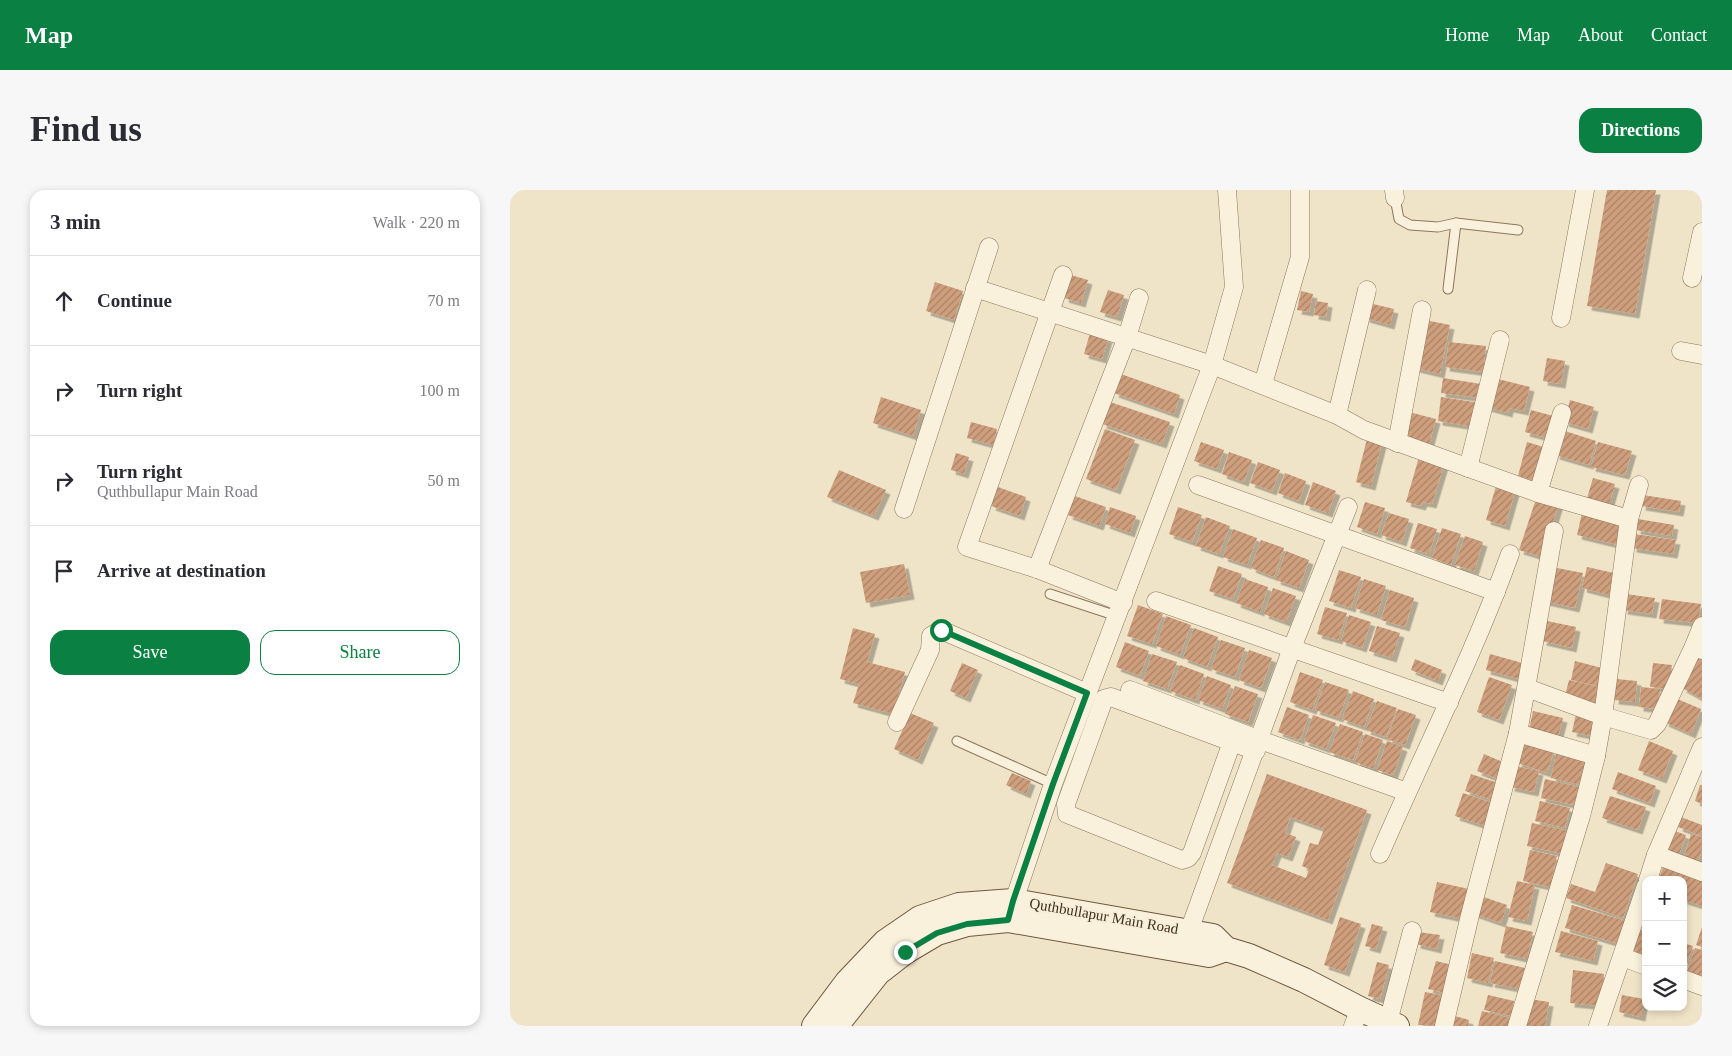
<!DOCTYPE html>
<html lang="en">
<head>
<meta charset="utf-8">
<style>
	body { margin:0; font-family:Georgia,serif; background:#f7f7f7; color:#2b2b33 }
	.controls { position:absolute; right:15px; bottom:15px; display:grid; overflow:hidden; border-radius:10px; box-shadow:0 2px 8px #0003 }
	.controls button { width:45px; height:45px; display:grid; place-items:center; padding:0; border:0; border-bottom:1px solid #e1e1e2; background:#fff; color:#2b2b33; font:25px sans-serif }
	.stop { position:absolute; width:15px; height:15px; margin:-11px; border:4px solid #0b8043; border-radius:50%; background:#fff }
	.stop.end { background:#0b8043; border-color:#fff; box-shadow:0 1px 5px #0008 }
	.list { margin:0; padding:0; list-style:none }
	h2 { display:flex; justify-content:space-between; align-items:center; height:65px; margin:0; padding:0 20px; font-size:21px }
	h2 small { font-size:16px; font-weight:400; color:#7c7c81 }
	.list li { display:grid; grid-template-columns:32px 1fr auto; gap:15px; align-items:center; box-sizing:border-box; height:90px; padding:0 20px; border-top:1px solid #e1e1e2 }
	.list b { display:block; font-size:19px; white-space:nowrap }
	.list p { margin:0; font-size:16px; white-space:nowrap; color:#7c7c81 }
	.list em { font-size:16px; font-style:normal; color:#7c7c81 }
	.actions { display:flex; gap:10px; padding:15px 20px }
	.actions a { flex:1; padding:11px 0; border:1px solid #0b8043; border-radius:15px; text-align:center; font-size:18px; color:#0b8043 }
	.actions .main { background:#0b8043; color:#fff }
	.icon { flex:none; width:28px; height:28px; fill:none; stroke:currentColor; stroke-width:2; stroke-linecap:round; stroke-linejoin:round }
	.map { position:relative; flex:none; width:1192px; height:836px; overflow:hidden; border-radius:15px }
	header { display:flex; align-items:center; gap:30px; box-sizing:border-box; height:70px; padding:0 25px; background:#0b8043; color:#fff }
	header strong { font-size:24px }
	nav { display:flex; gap:28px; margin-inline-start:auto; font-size:18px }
	.intro { display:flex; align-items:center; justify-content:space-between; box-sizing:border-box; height:120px; padding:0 30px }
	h1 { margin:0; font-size:35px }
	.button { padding:12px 22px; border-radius:15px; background:#0b8043; color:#fff; font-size:18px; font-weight:700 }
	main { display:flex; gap:30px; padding:0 30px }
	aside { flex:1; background:#fff; border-radius:15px; box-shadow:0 2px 8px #0003 }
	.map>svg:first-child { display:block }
	.building { fill:url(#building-hatch); fill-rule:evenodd; filter:url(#shadow) }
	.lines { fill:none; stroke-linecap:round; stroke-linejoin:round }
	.lane-casing { stroke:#8d765c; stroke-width:11 }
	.street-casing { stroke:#8d765c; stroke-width:19 }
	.secondary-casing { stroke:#6f573f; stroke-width:26 }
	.lane { stroke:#faf1dc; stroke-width:9 }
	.street { stroke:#faf1dc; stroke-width:18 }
	.secondary { stroke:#faf1dc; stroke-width:24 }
	.route { stroke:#0b8043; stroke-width:6 }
	.labels { text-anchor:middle; stroke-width:4; stroke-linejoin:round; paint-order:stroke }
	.street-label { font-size:15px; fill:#3d2e20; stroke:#f7eed8 }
</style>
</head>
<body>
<header>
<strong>Map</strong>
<nav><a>Home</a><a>Map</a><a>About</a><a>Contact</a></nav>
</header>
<div class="intro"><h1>Find us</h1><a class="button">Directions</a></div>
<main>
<aside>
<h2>3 min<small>Walk · 220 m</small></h2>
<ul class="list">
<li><svg class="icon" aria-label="ahead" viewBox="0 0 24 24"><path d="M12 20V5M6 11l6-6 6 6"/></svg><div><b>Continue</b></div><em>70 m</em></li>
<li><svg class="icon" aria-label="right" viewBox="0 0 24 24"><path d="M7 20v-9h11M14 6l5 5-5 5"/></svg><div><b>Turn right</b></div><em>100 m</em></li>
<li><svg class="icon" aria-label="right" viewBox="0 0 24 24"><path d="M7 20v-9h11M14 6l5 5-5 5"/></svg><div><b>Turn right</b><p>Quthbullapur Main Road</p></div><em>50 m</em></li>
<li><svg class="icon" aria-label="arrive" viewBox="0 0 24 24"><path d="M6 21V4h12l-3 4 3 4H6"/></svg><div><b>Arrive at destination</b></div></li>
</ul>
<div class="actions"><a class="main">Save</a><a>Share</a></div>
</aside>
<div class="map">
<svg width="1192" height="836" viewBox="0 0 1192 836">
	<defs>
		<pattern id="building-hatch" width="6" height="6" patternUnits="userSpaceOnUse" patternTransform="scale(1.25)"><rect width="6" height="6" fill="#cf9f7d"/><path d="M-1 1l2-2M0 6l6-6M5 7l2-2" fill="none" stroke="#a98266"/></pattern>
		<filter id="shadow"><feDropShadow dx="4.5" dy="4.5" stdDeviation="0" flood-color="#0004"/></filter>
	</defs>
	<rect width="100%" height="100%" fill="#f0e4c8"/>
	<g class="building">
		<path d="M1097 0H1146L1125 124 1077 116Z"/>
		<path d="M561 85 578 90 571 113 554 108Z"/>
		<path d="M425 92 453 101 444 130 416 121Z"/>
		<path d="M598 100 614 105 607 127 590 122Z"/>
		<path d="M791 101 803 104 799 122 787 120Z"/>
		<path d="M806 111 818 113 816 127 804 125Z"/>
		<path d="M859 113 884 119 880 135 855 128Z"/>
		<path d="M915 130 940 135 930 184 905 178Z"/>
		<path d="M580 143 598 148 592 169 574 164Z"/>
		<path d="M939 152 976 156 973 182 935 177Z"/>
		<path d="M1037 168 1055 171 1051 194 1033 191Z"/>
		<path d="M611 184 670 205 664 224 604 203Z"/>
		<path d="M933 188 971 194 969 208 931 203Z"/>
		<path d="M984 188 1020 197 1014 221 999 218 998 223 976 217Z"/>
		<path d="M371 207 411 220 403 246 363 233Z"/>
		<path d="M931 207 970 213 966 237 928 231Z"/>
		<path d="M1060 210 1084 217 1078 239 1054 232Z"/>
		<path d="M600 212 660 232 652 254 592 234Z"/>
		<path d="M1021 220 1047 227 1041 249 1015 242Z"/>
		<path d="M899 222 926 229 918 258 891 251Z"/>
		<path d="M461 232 487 239 483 255 457 248Z"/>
		<path d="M595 239 625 250 606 300 576 289Z"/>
		<path d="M1052 240 1086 251 1079 275 1045 265Z"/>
		<path d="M857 249 872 253 861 296 846 292Z"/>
		<path d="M691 252 714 260 707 279 684 271Z"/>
		<path d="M1017 252 1037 258 1029 292 1008 286Z"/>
		<path d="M1088 252 1122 261 1115 285 1081 277Z"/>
		<path d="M719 262 742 270 734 292 712 284Z"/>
		<path d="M446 263 459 267 454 284 441 280Z"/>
		<path d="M909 267 934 274 922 314 913 312 911 316 896 312Z"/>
		<path d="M748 272 770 280 762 301 740 293Z"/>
		<path d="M329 280 376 300 364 326 317 307Z"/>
		<path d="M775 283 796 291 789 311 768 303Z"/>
		<path d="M1083 288 1105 294 1097 322 1075 315Z"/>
		<path d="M803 292 826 301 818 323 795 315Z"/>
		<path d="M987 293 1006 298 995 336 976 330Z"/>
		<path d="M488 297 516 307 510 326 481 316Z"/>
		<path d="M1133 305 1171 311 1169 322 1131 316Z"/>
		<path d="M565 306 596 317 589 336 558 325Z"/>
		<path d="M1027 306 1049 313 1032 367 1009 360Z"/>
		<path d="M855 312 875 318 867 344 847 337Z"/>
		<path d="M600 317 626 326 620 343 595 334Z"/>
		<path d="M668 317 692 325 682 352 659 344Z"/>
		<path d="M879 323 899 329 892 352 871 345Z"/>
		<path d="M1072 323 1113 332 1108 355 1067 345Z"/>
		<path d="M696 327 720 336 709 364 686 356Z"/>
		<path d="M1128 329 1164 335 1162 346 1126 340Z"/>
		<path d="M908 333 927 339 919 364 900 358Z"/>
		<path d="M932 338 951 344 941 375 922 368Z"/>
		<path d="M723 339 747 348 737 375 713 367Z"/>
		<path d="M1124 344 1166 350 1163 364 1122 358Z"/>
		<path d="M955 346 973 352 964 381 945 375Z"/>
		<path d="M751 350 774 358 764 387 741 378Z"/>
		<path d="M776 361 799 370 789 398 766 390Z"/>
		<path d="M394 374 400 405 356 413 350 382Z"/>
		<path d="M708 376 732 384 723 409 699 401Z"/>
		<path d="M1042 377 1073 383 1065 418 1034 411Z"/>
		<path d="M1077 377 1104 383 1099 405 1072 398Z"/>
		<path d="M829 380 851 387 841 418 819 411Z"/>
		<path d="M735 389 758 397 750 422 726 413Z"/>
		<path d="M854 389 876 396 867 425 845 418Z"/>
		<path d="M763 398 786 406 776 432 754 424Z"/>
		<path d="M880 400 904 408 895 437 871 430Z"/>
		<path d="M1116 404 1145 408 1142 424 1113 420Z"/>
		<path d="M1152 409 1191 414 1188 433 1149 429Z"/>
		<path d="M628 415 653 424 642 454 617 446Z"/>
		<path d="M815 417 837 423 828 450 807 444Z"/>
		<path d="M839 425 861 432 852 458 831 451Z"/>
		<path d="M656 426 681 435 670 465 646 456Z"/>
		<path d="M1037 431 1066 437 1062 458 1032 451Z"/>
		<path d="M867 436 890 443 882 468 859 461Z"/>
		<path d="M343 438 365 444 357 472 395 482 383 524 343 513 349 494 330 489Z"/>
		<path d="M684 438 708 447 697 477 673 468Z"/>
		<path d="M711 450 735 458 725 487 701 479Z"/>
		<path d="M615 452 639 461 630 486 606 477Z"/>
		<path d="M739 460 762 468 751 498 729 490Z"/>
		<path d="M642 464 667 472 657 499 633 491Z"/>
		<path d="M980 464 1016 474 1012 490 976 480Z"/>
		<path d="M1189 464 1192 465V509L1172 498Z"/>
		<path d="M905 469 932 480 928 491 901 480Z"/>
		<path d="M1065 471 1092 478 1088 496 1061 490Z"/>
		<path d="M452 473 468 480 456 508 440 501Z"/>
		<path d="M1143 473 1162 475 1159 499 1140 497Z"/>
		<path d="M670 475 694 484 685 510 660 501Z"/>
		<path d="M790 482 813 490 802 520 780 512Z"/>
		<path d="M697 486 721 495 712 519 688 510Z"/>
		<path d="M979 487 1002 495 989 530 967 522Z"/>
		<path d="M1106 489 1127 491 1125 512 1104 510Z"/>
		<path d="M1059 490 1089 497 1084 517 1054 510Z"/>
		<path d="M815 492 839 500 829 528 805 520Z"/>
		<path d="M725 496 748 504 738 532 715 524Z"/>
		<path d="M1131 497 1150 499 1148 519 1129 517Z"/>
		<path d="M843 501 864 509 854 537 832 529Z"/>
		<path d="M1165 508 1191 519 1181 544 1154 532Z"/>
		<path d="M867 511 887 518 876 547 856 540Z"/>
		<path d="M777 517 799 525 790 550 768 542Z"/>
		<path d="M888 519 906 525 895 555 877 549Z"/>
		<path d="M1023 521 1053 528 1048 547 1019 540Z"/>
		<path d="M400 523 424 533 408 570 384 559Z"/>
		<path d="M1066 524 1086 528 1082 546 1062 542Z"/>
		<path d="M803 525 826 533 816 559 794 551Z"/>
		<path d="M830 534 853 542 843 570 819 562Z"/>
		<path d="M855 544 873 550 863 579 845 572Z"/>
		<path d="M877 551 893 557 883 585 867 580Z"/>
		<path d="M1139 551 1163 561 1152 589 1128 580Z"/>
		<path d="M1014 552 1044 561 1037 583 1007 573Z"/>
		<path d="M974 564 995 573 988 589 967 581Z"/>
		<path d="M1046 564 1076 571 1070 595 1041 588Z"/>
		<path d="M1005 576 1029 581 1024 602 1000 597Z"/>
		<path d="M1108 582 1146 596 1140 613 1102 599Z"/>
		<path d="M502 583 521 591 516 604 496 595Z"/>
		<path d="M757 584 857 620 818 730 717 693ZM780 627 814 639 808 655 800 653 792 676 799 679 796 688 762 675 767 663 778 667 786 647 775 643Z"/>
		<path d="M961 584 988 593 982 610 955 601Z"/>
		<path d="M1035 589 1069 597 1064 615 1031 608Z"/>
		<path d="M1190 595H1192V614L1185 611Z"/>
		<path d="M953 603 986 614 978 637 945 626Z"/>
		<path d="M1100 606 1136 617 1128 640 1092 628Z"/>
		<path d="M1030 611 1060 618 1055 638 1025 631Z"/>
		<path d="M1171 627 1192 635V646L1168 637Z"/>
		<path d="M1022 633 1058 641 1053 664 1017 656Z"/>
		<path d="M1165 641 1176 645 1168 667 1156 663Z"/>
		<path d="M1181 644 1192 647V660L1187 674 1173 670Z"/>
		<path d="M1020 660 1047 666 1040 697 1013 691Z"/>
		<path d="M1096 673 1128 684 1113 728 1056 708 1061 694 1085 702Z"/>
		<path d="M1154 675 1192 688V716L1173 710V690H1148Z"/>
		<path d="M1007 691 1025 695 1017 731 998 727Z"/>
		<path d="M927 692 959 699 953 729 920 722Z"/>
		<path d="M968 705 997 715 991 733 962 723Z"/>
		<path d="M1062 715 1116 731 1109 754 1055 738Z"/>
		<path d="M830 727 851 734 835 782 814 775Z"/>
		<path d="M862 734 873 737 866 759 855 756Z"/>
		<path d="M996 736 1023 742 1017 769 990 763Z"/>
		<path d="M1192 737V757L1186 755Z"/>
		<path d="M1129 739 1136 741V771L1120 765Z"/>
		<path d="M1051 741 1088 751 1083 771 1045 762Z"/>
		<path d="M908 742 930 745 927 759 906 754Z"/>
		<path d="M1173 753 1183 756 1174 783H1173Z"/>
		<path d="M1185 758 1192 760V787L1177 782Z"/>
		<path d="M962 763 984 768 978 793 957 788Z"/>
		<path d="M926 771 947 776 940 804 918 799Z"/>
		<path d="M985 771 1015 778 1010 799 980 793Z"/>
		<path d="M867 772 879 775 870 809 858 806Z"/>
		<path d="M1063 780 1094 784 1091 816 1060 813Z"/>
		<path d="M915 802 936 806 929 836 908 835Z"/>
		<path d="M978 805 1004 811 1001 826 974 820Z"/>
		<path d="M1112 805 1134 809 1131 827 1109 822Z"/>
		<path d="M1019 809 1039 812 1035 836H1014Z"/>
		<path d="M972 821 1000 828 998 836H968Z"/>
		<path d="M945 826 959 830 958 836H942Z"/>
	</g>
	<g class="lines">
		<g class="lane-casing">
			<g id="lane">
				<path d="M885 8 889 29 900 35 928 37 946 33 1008 40"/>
				<path d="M938 99 946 33"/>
				<path d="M540 404 607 426"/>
				<path d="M447 551 543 594"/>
			</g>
		</g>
		<g class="street-casing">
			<g id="street">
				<path d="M884 0 885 8"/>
				<path d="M553 85 457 357 527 379 613 413"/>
				<path d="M1182 88 1192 42"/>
				<path d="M465 98 702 175 827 225 854 240 1028 303 1119 329"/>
				<path d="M1051 128 1075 0"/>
				<path d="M1171 161 1192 165"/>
				<path d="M753 194 790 67V0"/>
				<path d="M827 225 857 100"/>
				<path d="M887 253 912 120"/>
				<path d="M958 278 990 150"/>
				<path d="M688 295 986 402"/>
				<path d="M1028 303 1052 223"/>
				<path d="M394 319 479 57"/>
				<path d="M527 379 617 147 629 108"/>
				<path d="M646 411 939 513"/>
				<path d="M1192 436 1184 456 1192 460"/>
				<path d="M1017 498 1093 526 1141 540 1147 534 1184 456"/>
				<path d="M620 500 750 550 897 602"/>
				<path d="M387 532 420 460 421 446 431 440 577 503"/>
				<path d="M1008 543 1086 566"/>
				<path d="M722 552 682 663 678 668 672 670 557 624 556 614 594 509 601 507 722 552 746 561"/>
				<path d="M870 664C913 564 963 467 1000 364"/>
				<path d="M1146 665 1192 682"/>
				<path d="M1138 690 1146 665 1192 557"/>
				<path d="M500 723 543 594 702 175 724 97 717 0"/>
				<path d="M679 741 782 458 838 317"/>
				<path d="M1113 767 1136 776"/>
				<path d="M1173 789 1192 796"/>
				<path d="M878 832 902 741"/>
				<path d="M843 836 850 819"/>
				<path d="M934 836 960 725 1008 543 1044 341"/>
				<path d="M1007 836 1071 626 1086 566 1093 526 1119 329 1129 295"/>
				<path d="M1088 836 1136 696"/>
			</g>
		</g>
		<g class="secondary-casing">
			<g id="secondary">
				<path d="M304 836 337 792 375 752 410 728 449 715 503 711 703 746 716 759 739 766 794 790 850 819 887 836"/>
				<path d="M326 836 368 783 395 762 427 743 457 734 498 730 699 765 716 759"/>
			</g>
		</g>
		<use href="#lane" class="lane"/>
		<use href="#street" class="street"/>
		<use href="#secondary" class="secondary"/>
	</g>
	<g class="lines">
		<path class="route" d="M395 762 427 743 457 734 498 730 503 711 543 594 577 503 431 440"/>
	</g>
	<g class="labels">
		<g class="street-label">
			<text transform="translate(594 726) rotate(10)" y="5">Quthbullapur Main Road</text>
		</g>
	</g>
</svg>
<div class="controls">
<button>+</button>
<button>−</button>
<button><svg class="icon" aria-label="layers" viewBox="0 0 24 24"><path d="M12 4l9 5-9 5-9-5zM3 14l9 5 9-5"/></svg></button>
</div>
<div class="stop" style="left:431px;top:440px"></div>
<div class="stop end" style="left:395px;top:762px"></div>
</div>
</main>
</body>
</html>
